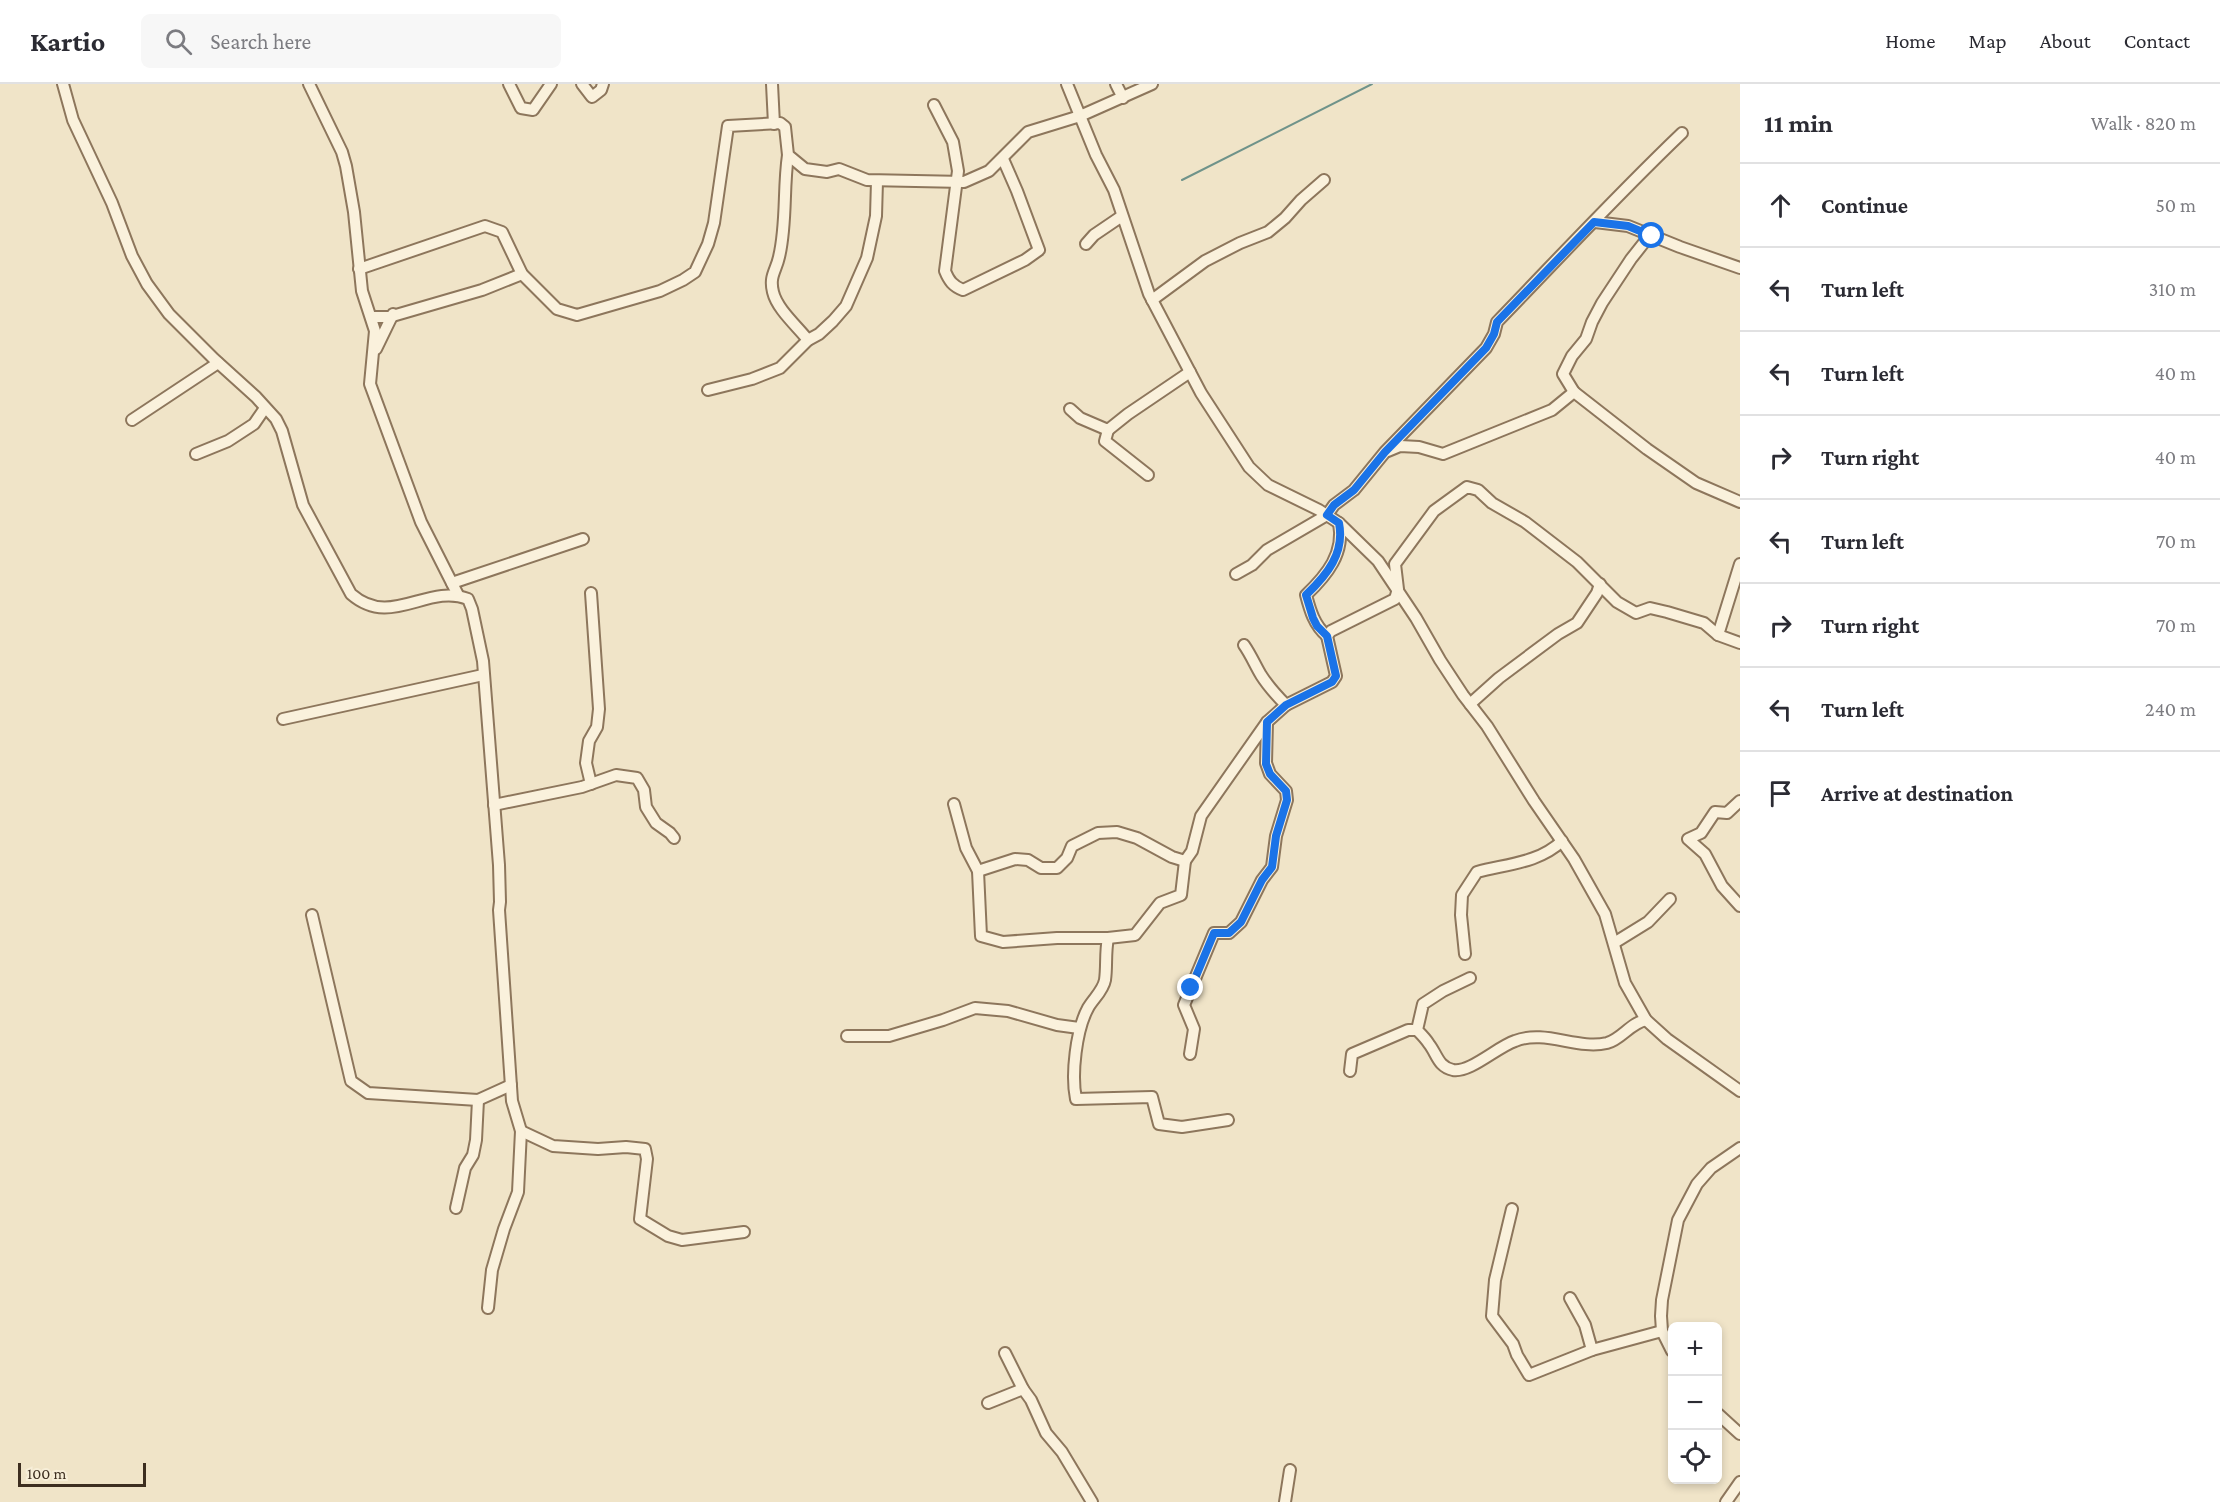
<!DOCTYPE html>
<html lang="en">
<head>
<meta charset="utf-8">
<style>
	body { margin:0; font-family:"Crimson Pro",serif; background:#f7f7f7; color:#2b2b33 }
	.controls { position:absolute; right:18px; bottom:18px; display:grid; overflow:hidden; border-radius:9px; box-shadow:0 3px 9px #0003 }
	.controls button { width:54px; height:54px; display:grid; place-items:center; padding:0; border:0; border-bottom:2px solid #e1e1e2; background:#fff; color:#2b2b33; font:30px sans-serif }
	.scale { position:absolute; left:18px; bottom:15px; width:128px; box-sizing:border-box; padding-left:6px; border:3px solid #3d2e20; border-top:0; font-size:16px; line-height:21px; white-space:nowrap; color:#3d2e20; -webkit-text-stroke:4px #f7eed8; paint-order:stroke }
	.stop { position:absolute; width:18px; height:18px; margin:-14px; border:4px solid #1a73e8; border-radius:50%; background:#fff }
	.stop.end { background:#1a73e8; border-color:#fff; box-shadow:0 2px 6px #0008 }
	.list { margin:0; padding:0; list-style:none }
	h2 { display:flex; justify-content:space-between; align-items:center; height:78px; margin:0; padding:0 24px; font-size:26px }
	h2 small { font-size:20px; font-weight:400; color:#7c7c81 }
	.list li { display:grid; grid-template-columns:39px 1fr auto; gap:18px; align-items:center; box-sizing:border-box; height:84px; padding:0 24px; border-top:2px solid #e1e1e2 }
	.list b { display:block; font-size:22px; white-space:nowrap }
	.list em { font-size:20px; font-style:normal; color:#7c7c81 }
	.icon { flex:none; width:33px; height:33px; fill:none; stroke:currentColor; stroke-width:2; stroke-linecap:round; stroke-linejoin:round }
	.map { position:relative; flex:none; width:1740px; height:1418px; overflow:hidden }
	header { display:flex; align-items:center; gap:36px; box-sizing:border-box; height:84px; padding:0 30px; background:#fff; border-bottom:2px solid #e1e1e2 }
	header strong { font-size:28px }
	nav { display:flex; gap:33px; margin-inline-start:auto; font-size:21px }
	.search { width:420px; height:54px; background:#f7f7f7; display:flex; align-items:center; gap:15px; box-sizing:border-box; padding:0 21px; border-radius:9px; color:#7c7c81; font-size:22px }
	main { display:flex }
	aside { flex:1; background:#fff }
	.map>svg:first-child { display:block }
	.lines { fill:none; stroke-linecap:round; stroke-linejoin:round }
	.stream { stroke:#6f938a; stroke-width:2 }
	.street-casing { stroke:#8d765c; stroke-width:14 }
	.street { stroke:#faf1dc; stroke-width:10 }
	.route { stroke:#1a73e8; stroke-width:8 }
</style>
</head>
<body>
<header>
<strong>Kartio</strong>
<div class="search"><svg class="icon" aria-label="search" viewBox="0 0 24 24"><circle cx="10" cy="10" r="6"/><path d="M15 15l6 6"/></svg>Search here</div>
<nav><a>Home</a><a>Map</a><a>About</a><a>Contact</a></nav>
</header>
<main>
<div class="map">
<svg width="1740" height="1418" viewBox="0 0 1740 1418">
	<rect width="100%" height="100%" fill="#f0e4c8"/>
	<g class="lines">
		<path class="stream" d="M1182 96 1372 0"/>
		<g class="street-casing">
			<g id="street">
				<path d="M63 0 73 36 112 119 132 172 147 200 169 230 214 275 256 313 276 335 282 347 303 421 351 510C391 545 427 499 468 515L472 525 483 577 499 781 500 818 499 826 512 1017 521 1047 518 1108 504 1145 492 1186 488 1224"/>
				<path d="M309 0 342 68 346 82 354 128 362 207 375 247 370 300 421 438 458 511"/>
				<path d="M509 0 521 24 533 26 551 0"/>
				<path d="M582 0 592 13 601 6 603 0"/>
				<path d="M772 0 774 40"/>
				<path d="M1067 0 1096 71 1114 106 1149 210 1201 309 1249 383 1268 401 1319 426 1339 439 1378 477 1416 534 1440 576 1463 611 1487 642 1534 717 1574 775 1605 830 1625 899 1646 936 1667 955 1740 1007"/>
				<path d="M1116 0 1123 14"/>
				<path d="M934 21 953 58 958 87 945 187C949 197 953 202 963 206L1025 176 1039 166 1017 107 1003 75"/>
				<path d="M788 71C783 105 787 140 779 173 776 187 769 192 773 208 777 225 797 242 808 256"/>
				<path d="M1595 138 1628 142 1680 163 1740 184"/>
				<path d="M1086 160 1094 151 1122 132"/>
				<path d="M359 185 485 142 502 148 522 190 557 225 577 231 660 207 683 196 695 188 708 160 714 139 728 42 780 39 785 43 788 71 805 85 827 88 839 85 867 96 964 98 989 87 1028 48 1080 32 1152 0"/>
				<path d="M1152 216 1205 177 1240 159 1268 148 1285 134 1301 116 1324 96"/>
				<path d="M371 233H389L482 206 522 190"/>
				<path d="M376 265 393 230"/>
				<path d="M708 306 752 295 780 284 808 256 819 250 833 237 846 222 867 174 876 132 877 97"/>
				<path d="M1574 308 1563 290 1572 272 1586 255 1592 238 1602 219 1631 175 1646 156 1652 152"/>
				<path d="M1070 325 1080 334 1108 346 1128 330 1190 288"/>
				<path d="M132 336 218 279"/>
				<path d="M1108 346 1105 357 1148 391"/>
				<path d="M1388 367 1400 362 1419 363 1443 370 1552 326 1574 308 1647 365 1696 399 1740 418"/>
				<path d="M196 370 228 357 254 340 265 324"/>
				<path d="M1740 480 1718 551 1740 559"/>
				<path d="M1236 490 1252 481 1267 466 1327 431 1334 421 1354 406 1385 368 1486 264 1494 250 1497 238C1558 175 1618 110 1682 49"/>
				<path d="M452 499 583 455"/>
				<path d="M591 509 599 625 597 643 589 657 586 679 591 700"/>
				<path d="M1327 552C1314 541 1310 526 1306 511 1327 491 1345 469 1339 439"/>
				<path d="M1244 561C1251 571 1255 581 1261 591 1268 602 1277 612 1286 621L1332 598 1336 592 1327 552 1331 547 1395 515 1398 505 1395 480 1434 427 1467 403 1478 406 1492 419 1525 438 1577 478 1617 518 1636 529 1650 524 1667 528 1704 539 1718 551"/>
				<path d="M1470 620 1499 594 1558 550 1577 539 1597 509 1600 500"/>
				<path d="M283 635 483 591"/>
				<path d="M1740 717 1727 729 1715 728 1701 749 1688 755 1705 770 1722 802 1740 822"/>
				<path d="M954 720 966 764 978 787 1015 775 1028 776 1041 784H1057L1067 774 1072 762 1098 749 1117 748 1137 754 1172 773 1185 777 1192 767 1201 732 1267 638 1286 621"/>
				<path d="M494 721 582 703 616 691 637 694 644 706 646 723 656 739 670 749 674 754"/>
				<path d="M978 787 981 852 1003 858 1057 854H1108L1135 851 1160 819 1181 811 1185 777"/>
				<path d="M312 831 351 997 368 1009 478 1016 511 1001"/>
				<path d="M1108 854C1105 869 1107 882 1105 896 1103 907 1093 915 1088 924 1076 946 1071 991 1076 1015L1152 1013 1159 1040 1182 1043 1228 1036"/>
				<path d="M1614 859 1648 838 1670 815"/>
				<path d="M1465 870 1461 831 1462 811 1477 788C1507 780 1539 779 1562 757"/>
				<path d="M1470 894 1443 907 1423 920 1417 946C1421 950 1426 955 1429 960 1437 970 1438 983 1453 986 1470 989 1497 963 1515 957 1545 945 1577 966 1607 959 1622 955 1630 939 1646 936"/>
				<path d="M847 952H889L943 936 975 924 1008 927 1057 941 1079 944"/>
				<path d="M1190 970 1194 945 1184 921 1214 849H1229L1241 838 1262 796 1272 783 1276 752 1287 716 1286 707 1270 690 1266 679 1267 638"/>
				<path d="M1350 987 1352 970 1408 946H1417"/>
				<path d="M521 1047 553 1062 598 1065 626 1063 645 1065 647 1075 640 1135 668 1152 682 1156 744 1148"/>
				<path d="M456 1124 465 1084 473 1071 476 1056 478 1016"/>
				<path d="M1512 1125 1495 1196 1492 1232 1513 1260 1517 1271 1529 1291 1592 1266"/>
				<path d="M1570 1214 1585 1241 1592 1266 1662 1247"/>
				<path d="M1672 1267 1662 1247 1661 1232 1662 1216 1678 1136 1697 1100 1711 1084 1740 1064"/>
				<path d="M1005 1269 1023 1305"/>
				<path d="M988 1319 1023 1305 1031 1316 1046 1349 1062 1368 1092 1418"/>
				<path d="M1718 1330 1740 1350"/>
				<path d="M1285 1418 1290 1386"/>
				<path d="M1726 1418 1740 1398"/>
			</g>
		</g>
		<use href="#street" class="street"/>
	</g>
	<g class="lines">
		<path class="route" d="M1191 904 1214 849H1229L1241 838 1262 796 1272 783 1276 752 1287 716 1286 707 1270 690 1266 680 1267 638 1286 621 1332 598 1336 592 1327 552 1317 542 1313 534 1306 511C1327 491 1345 469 1339 439L1327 431 1334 421 1354 406 1385 368 1486 264 1494 250 1497 238 1594 138 1628 142 1652 152"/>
	</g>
</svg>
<div class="controls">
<button>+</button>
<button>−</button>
<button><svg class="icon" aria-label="locate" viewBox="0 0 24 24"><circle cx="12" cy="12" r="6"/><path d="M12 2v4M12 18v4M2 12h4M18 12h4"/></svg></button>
</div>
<div class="scale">100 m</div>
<div class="stop" style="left:1652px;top:152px"></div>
<div class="stop end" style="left:1191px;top:904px"></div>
</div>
<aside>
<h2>11 min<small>Walk · 820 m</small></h2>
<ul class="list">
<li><svg class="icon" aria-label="ahead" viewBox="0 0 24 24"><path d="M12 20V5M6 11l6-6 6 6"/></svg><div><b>Continue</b></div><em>50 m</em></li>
<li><svg class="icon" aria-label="left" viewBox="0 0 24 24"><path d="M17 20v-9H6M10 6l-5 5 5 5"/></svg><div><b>Turn left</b></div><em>310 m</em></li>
<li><svg class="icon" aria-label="left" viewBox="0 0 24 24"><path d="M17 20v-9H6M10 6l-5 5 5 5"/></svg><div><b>Turn left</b></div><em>40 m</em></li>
<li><svg class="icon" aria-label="right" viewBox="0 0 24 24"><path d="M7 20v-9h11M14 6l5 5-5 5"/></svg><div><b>Turn right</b></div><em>40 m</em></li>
<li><svg class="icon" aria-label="left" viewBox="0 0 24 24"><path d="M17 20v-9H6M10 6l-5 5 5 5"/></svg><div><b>Turn left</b></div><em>70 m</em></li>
<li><svg class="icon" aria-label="right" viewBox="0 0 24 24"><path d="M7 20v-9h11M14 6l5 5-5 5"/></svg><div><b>Turn right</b></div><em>70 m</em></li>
<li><svg class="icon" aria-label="left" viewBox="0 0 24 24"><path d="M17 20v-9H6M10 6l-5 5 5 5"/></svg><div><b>Turn left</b></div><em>240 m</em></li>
<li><svg class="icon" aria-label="arrive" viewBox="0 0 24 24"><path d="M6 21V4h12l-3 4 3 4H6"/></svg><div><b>Arrive at destination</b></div></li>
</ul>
</aside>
</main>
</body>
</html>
